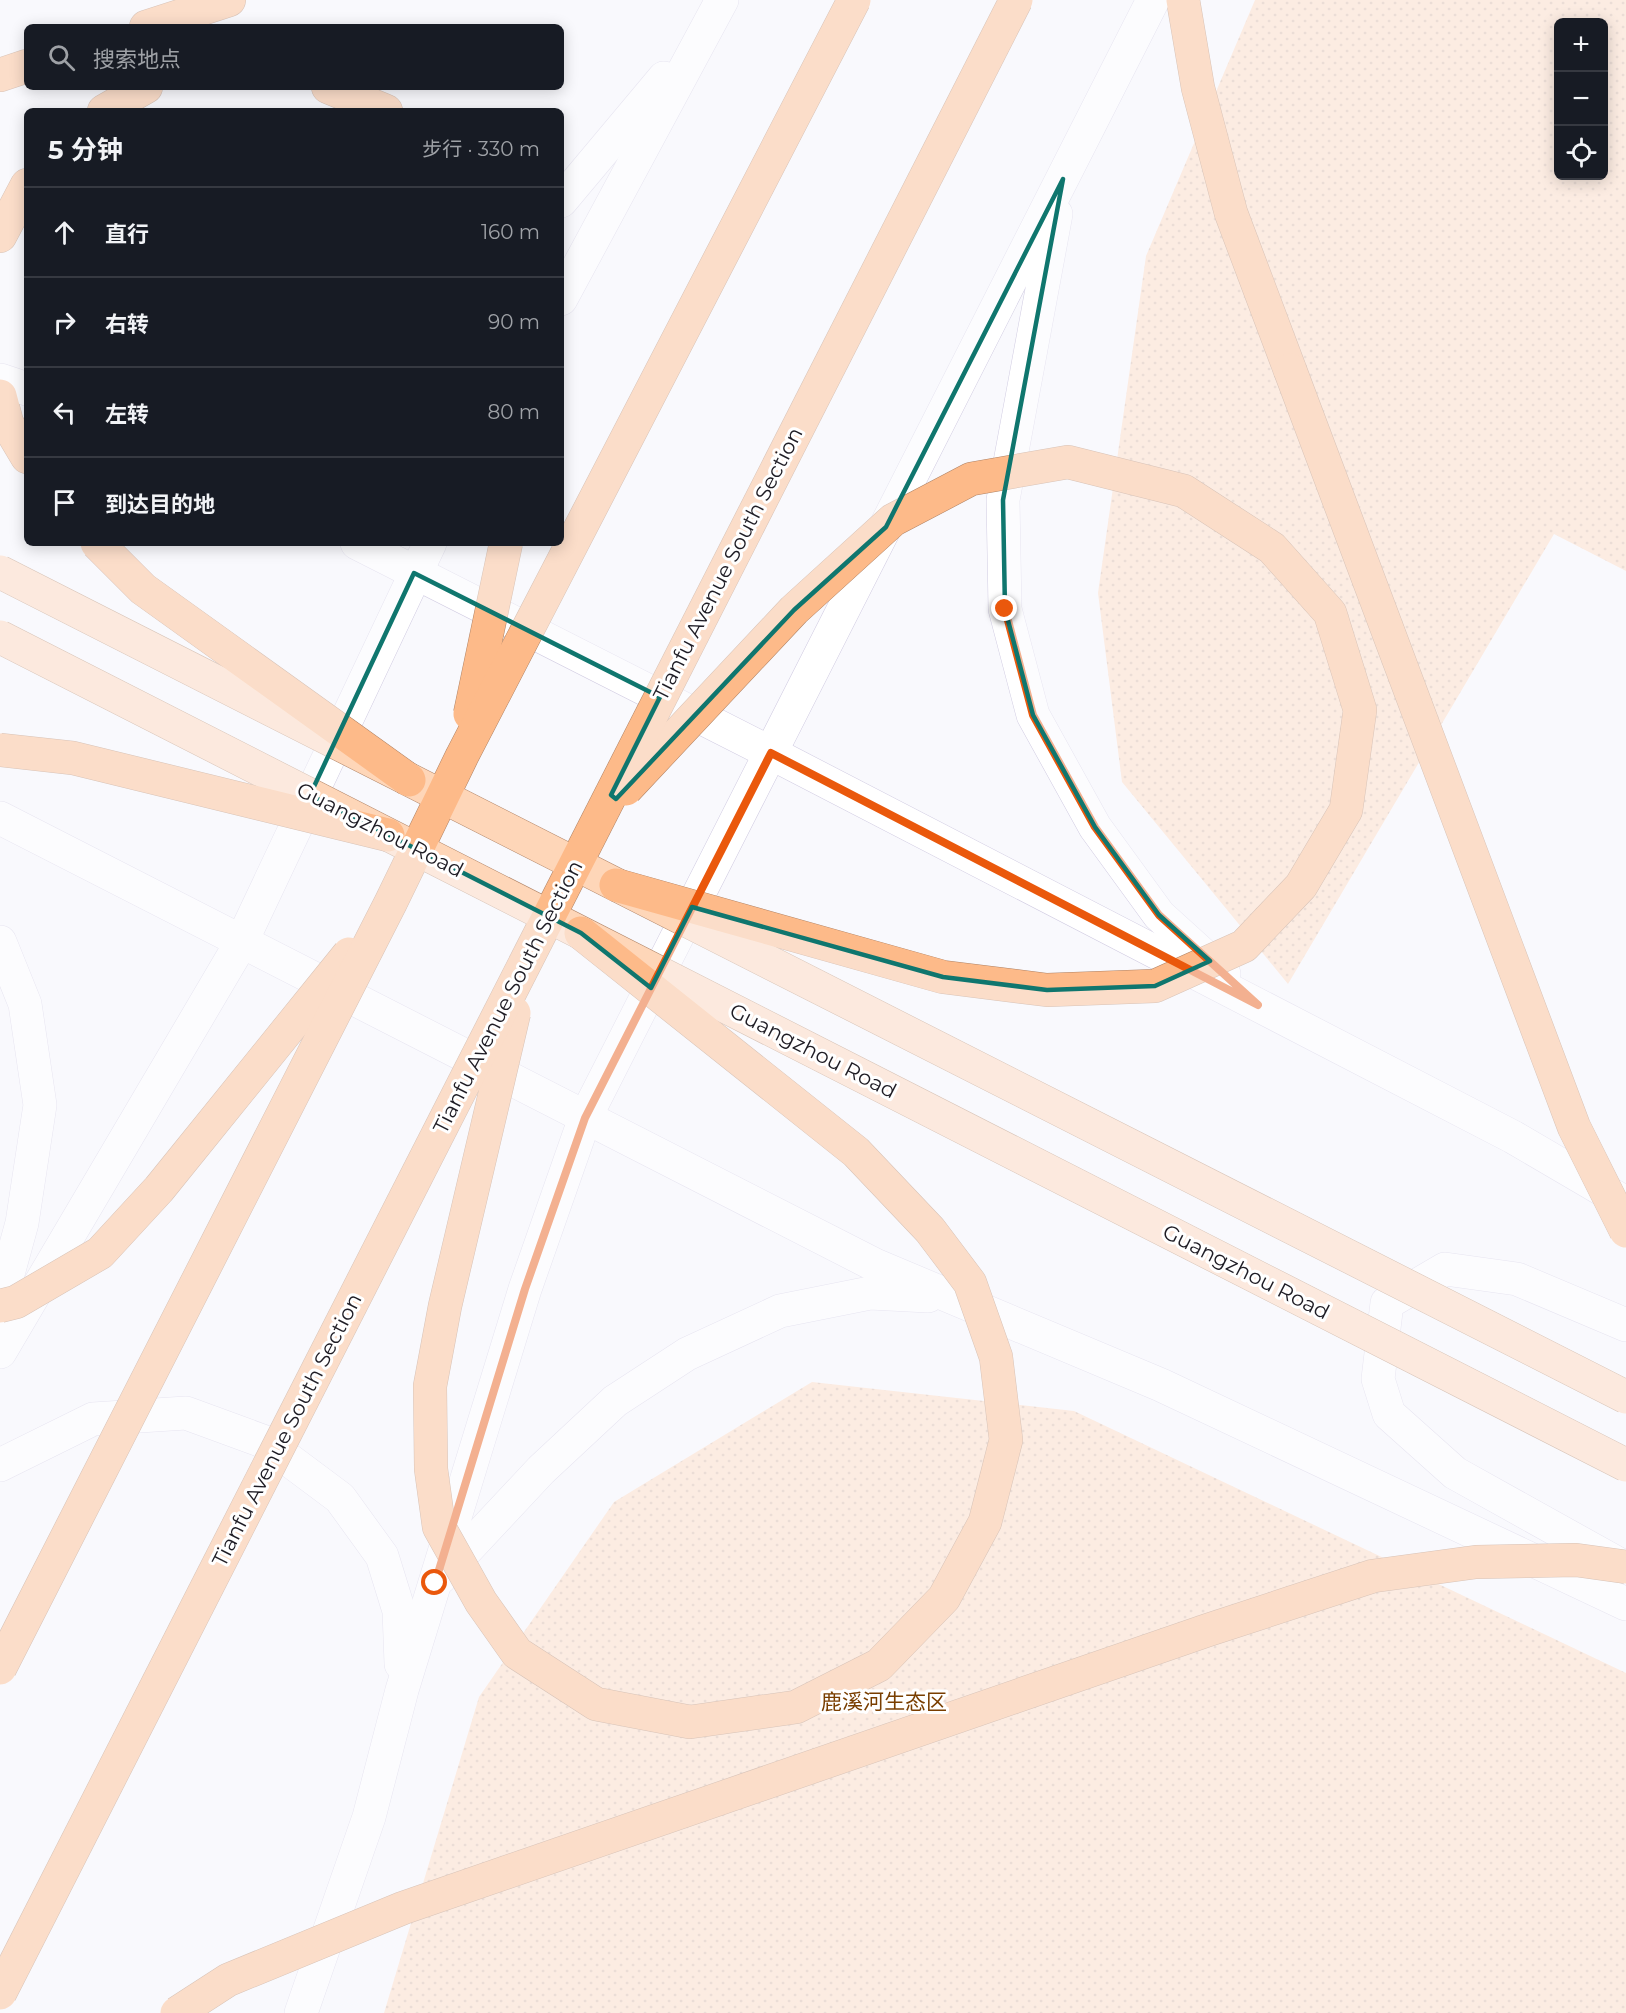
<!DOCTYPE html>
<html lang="zh">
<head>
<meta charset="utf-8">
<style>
	body { margin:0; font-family:Montserrat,"Noto Sans SC",sans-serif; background:#20242c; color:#f1f3f6 }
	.controls { position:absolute; right:18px; top:18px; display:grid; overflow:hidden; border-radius:9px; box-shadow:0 3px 15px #0003 }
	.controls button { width:54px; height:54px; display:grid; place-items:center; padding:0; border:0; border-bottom:2px solid #363941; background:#171b24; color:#f1f3f6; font:30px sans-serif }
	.stop { position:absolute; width:18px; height:18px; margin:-14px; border:4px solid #ea580c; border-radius:50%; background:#fff }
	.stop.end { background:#ea580c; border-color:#fff; box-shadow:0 2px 6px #0008 }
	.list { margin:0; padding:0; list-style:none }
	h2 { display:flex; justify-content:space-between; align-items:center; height:78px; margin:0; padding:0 24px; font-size:26px }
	h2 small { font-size:20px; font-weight:400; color:#9ea1a6 }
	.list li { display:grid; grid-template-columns:39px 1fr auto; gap:18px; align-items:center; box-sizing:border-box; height:90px; padding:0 24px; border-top:2px solid #363941 }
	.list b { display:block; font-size:22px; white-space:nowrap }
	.list em { font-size:20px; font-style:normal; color:#9ea1a6 }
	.icon { flex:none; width:33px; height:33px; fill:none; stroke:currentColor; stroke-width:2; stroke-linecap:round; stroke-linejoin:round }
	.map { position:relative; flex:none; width:1626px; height:2013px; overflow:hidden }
	.search { position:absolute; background:#171b24; box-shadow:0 3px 15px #0003; left:24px; top:24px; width:540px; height:66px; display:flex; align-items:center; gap:15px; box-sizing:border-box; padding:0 21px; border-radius:9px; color:#9ea1a6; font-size:22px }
	.panel { position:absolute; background:#171b24; box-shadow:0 3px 15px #0003; left:24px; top:108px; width:540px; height:438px; border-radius:9px }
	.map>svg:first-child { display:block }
	.park { fill:url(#park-dots); fill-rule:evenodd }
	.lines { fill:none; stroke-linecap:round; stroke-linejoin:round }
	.minor-casing { stroke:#d1cce2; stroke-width:34 }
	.highway-casing { stroke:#af8366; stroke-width:34 }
	.minor { stroke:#fff; stroke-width:33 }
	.highway { stroke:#fdba89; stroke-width:33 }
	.major-bridge-casing { stroke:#af8366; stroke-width:34; stroke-linecap:butt }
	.highway-bridge-casing { stroke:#af8366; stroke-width:34; stroke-linecap:butt }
	.major-bridge { stroke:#fed6b8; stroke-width:33 }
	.highway-bridge { stroke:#fdba89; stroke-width:33 }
	.route { stroke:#ea580c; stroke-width:8 }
	.marked { fill:none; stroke:#0f766e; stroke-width:4.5; stroke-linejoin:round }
	.labels { text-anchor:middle; stroke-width:6; stroke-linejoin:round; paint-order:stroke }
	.street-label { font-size:21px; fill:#1e1c24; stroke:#fff }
	.park-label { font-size:21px; fill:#793e00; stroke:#fff }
</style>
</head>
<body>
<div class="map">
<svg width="1626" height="2013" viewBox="0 0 1626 2013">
	<defs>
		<pattern id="park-dots" width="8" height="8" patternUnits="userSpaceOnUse" patternTransform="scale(1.5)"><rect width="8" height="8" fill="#fedbc2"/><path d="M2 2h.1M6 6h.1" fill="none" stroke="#d9bba7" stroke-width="1.8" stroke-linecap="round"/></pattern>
	</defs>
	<rect width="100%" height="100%" fill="#f9f9fd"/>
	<g class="park">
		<path d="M1255 0H1626V571L1554 534 1288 984 1122 782 1098 593 1146 256ZM1558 22H1604V176H1558Z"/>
		<path d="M812 1382 1074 1411 1626 1673V2013H384L479 1697 614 1502Z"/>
	</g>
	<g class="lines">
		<g class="minor-casing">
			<g id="minor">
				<path d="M561 201 664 78"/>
				<path d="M1056 214 1003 500 1005 609 1033 715 1095 827 1159 915 1224 974"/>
				<path d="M561 299 722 0"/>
				<path d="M0 380 27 389"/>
				<path d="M357 543 771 753 1513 1137 1619 1199"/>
				<path d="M0 818 875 1265 1161 1385 1626 1604"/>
				<path d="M0 942 25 1004 40 1105 22 1223 0 1303"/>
				<path d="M0 1352 241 943 430 543"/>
				<path d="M0 1465 93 1419 186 1413 265 1442 340 1498 382 1556 399 1611 401 1664"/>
				<path d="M1622 1566 1455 1473 1389 1414 1378 1379 1387 1303 1445 1269 1517 1279 1626 1325"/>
				<path d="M440 1578 541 1470 615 1401 687 1354 780 1311 870 1293 928 1296"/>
				<path d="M301 2013 369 1817 402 1690 525 1289 585 1118 1153 0"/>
			</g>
		</g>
		<g class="highway-casing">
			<g id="highway">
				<path d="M1183 0 1198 88 1231 213 1290 370"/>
				<path d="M146 27 229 0"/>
				<path d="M0 75 27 66"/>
				<path d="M328 87 386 111"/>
				<path d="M104 111 146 87"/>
				<path d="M0 236 27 185"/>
				<path d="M0 396 7 423 27 457"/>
			</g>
		</g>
		<use href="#minor" class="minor"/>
		<use href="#highway" class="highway"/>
		<g class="major-bridge-casing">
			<g id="major-bridge">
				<path d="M0 572 1626 1397"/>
				<path d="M0 637 1626 1465"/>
			</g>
		</g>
		<g class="highway-bridge-casing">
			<g id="highway-bridge">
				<path d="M1290 370 1574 1127 1626 1231"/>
				<path d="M97 543 143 589 409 780"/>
				<path d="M470 714 506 543"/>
				<path d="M0 750 73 758 388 835"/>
				<path d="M616 885 943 977 1047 990 1155 986 1244 946 1301 886 1346 810 1360 710 1330 613 1272 548 1184 491 1068 462 971 479 893 520 794 610 626 789"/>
				<path d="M514 1013 445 1306 430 1386 431 1469 439 1527 481 1602 517 1653 596 1704 690 1722 796 1707 879 1665 944 1598 985 1522 1006 1440 996 1357 970 1283 930 1230 856 1152 581 933"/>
				<path d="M0 1306 16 1302 100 1253 159 1189 349 954"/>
				<path d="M0 1668 391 902 462 756 854 0"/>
				<path d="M0 1993 1016 0"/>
				<path d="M177 2013 228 1980 403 1908 1208 1630 1373 1576 1476 1562 1576 1560 1626 1567"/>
			</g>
		</g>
		<use href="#major-bridge" class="major-bridge"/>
		<use href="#highway-bridge" class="highway-bridge"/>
	</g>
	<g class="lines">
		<path class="route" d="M435 1583 525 1289 585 1118 771 753 1258 1005 1159 915 1095 827 1033 715 1005 609"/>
	</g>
	<path d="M0 0H1626V2013H0ZM1063 179 1003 500 1005 609 1033 715 1095 827 1159 915 1210 961 1155 986 1047 990 943 977 692 907 651 988 581 933 310 795 414 573 660 697 611 795 616 799 794 610 886 527Z" fill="#f9f9fd" fill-opacity=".55" fill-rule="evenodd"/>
	<path class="marked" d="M1063 179 1003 500 1005 609 1033 715 1095 827 1159 915 1210 961 1155 986 1047 990 943 977 692 907 651 988 581 933 310 795 414 573 660 697 611 795 616 799 794 610 886 527Z"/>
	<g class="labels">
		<g class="street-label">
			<text transform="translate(728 564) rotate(-63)" y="7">Tianfu Avenue South Section</text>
			<text transform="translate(380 830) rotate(27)" y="7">Guangzhou Road</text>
			<text transform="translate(508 997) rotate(-63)" y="7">Tianfu Avenue South Section</text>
			<text transform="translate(813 1051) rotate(27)" y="7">Guangzhou Road</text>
			<text transform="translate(1246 1272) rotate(27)" y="7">Guangzhou Road</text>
			<text transform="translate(287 1430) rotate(-63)" y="7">Tianfu Avenue South Section</text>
		</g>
		<g class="park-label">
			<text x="884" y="1709">鹿溪河生态区</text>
		</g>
	</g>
</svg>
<div class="controls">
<button>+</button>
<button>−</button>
<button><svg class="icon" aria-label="locate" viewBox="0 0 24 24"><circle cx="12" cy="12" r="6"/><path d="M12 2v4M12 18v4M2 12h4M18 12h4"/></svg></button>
</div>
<div class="stop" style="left:435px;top:1583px"></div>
<div class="stop end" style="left:1005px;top:609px"></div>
<div class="search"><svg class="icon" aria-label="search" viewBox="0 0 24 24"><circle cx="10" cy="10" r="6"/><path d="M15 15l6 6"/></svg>搜索地点</div>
<section class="panel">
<h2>5 分钟<small>步行 · 330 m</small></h2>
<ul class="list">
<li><svg class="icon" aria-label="ahead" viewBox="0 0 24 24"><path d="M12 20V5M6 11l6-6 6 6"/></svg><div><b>直行</b></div><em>160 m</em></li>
<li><svg class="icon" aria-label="right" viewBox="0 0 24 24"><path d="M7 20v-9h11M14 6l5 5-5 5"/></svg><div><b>右转</b></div><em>90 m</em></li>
<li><svg class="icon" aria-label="left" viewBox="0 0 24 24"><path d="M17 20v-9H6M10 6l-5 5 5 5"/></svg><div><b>左转</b></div><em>80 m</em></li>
<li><svg class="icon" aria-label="arrive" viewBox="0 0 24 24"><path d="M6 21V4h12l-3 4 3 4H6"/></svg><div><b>到达目的地</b></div></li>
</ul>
</section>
</div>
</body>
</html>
